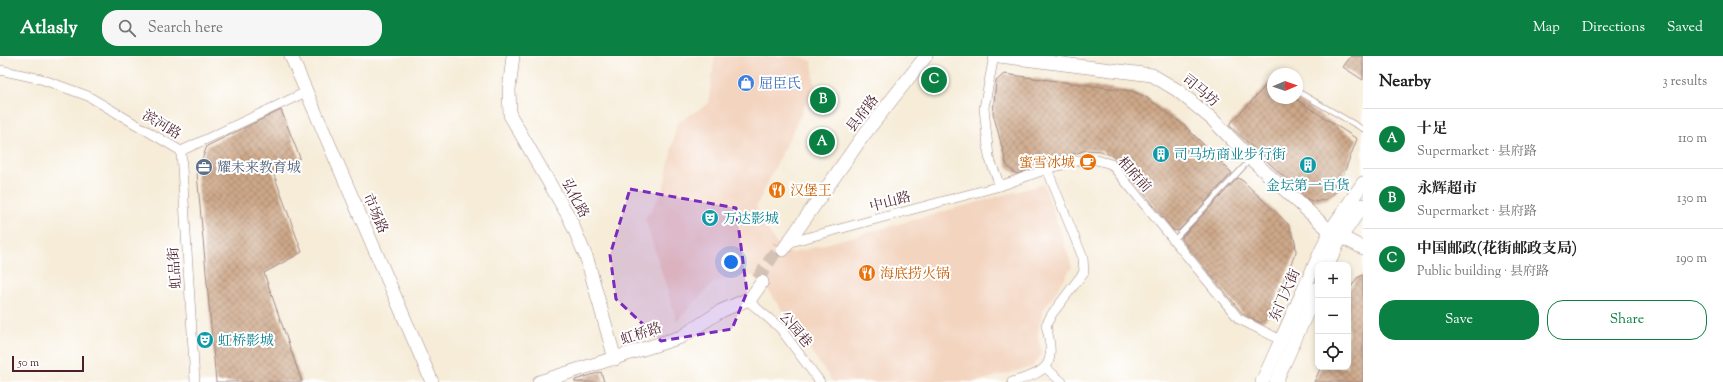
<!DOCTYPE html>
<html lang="en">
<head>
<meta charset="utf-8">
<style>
	body { margin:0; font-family:"Sorts Mill Goudy","Noto Serif SC",serif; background:#f6f6f6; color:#222 }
	.controls { position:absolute; right:12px; bottom:12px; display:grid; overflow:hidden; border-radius:8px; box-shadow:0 2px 6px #0003 }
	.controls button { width:36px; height:36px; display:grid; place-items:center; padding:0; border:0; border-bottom:1px solid #e0e0e0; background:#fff; color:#222; font:20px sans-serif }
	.compass { position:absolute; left:1267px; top:12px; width:36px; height:36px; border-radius:50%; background:#fff; box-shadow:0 2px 6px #0003; rotate:88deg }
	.scale { position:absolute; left:12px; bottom:10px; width:72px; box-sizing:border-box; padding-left:4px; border:2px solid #4a1f2b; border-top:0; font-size:11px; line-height:14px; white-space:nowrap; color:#4a1f2b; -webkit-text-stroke:3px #fff; paint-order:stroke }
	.you { position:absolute; left:731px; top:206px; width:14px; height:14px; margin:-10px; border:3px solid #fff; border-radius:50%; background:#1a73e8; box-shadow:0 0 0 6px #1a73e833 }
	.badge { display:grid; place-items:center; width:26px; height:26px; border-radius:50%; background:#0b8043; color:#fff; font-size:13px; font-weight:700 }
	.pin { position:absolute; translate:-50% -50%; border:2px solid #fff; box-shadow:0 1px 4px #0006 }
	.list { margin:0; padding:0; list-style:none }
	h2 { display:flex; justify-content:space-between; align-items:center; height:52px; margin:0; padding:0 16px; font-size:17px }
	h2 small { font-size:13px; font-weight:400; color:#767676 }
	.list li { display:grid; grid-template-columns:26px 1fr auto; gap:12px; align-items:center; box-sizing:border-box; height:60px; padding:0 16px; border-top:1px solid #e0e0e0 }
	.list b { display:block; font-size:15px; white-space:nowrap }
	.list p { margin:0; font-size:13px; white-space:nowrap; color:#767676 }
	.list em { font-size:13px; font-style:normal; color:#767676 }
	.actions { display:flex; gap:8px; padding:12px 16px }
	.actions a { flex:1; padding:9px 0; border:1px solid #0b8043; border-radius:16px; text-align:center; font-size:14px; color:#0b8043 }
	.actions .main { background:#0b8043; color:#fff }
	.icon { flex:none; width:22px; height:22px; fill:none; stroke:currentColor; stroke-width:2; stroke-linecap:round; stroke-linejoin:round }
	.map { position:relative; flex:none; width:1363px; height:326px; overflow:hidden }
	header { display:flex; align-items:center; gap:24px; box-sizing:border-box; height:56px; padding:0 20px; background:#0b8043; color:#fff }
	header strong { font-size:19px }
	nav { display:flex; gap:22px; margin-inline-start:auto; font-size:14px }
	.search { width:280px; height:36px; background:#f6f6f6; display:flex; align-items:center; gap:10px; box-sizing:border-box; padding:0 14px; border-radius:16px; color:#767676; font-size:15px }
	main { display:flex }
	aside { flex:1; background:#fff }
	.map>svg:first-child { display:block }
	.built { fill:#f3d4bf }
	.building { fill:url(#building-cross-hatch) }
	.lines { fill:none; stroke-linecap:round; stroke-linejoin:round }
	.secondary-tunnel { stroke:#d4c3b5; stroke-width:13; stroke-dasharray:13 6; stroke-linecap:butt }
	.lane-casing { stroke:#a08682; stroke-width:6 }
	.street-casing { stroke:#a08682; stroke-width:10 }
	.secondary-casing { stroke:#a08682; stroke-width:14 }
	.lane { stroke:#fff; stroke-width:4.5 }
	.street { stroke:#fff; stroke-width:9 }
	.secondary { stroke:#fff; stroke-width:13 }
	.marked { fill:#7b2cbf; fill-opacity:0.2; stroke:#7b2cbf; stroke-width:3; stroke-dasharray:8 5; stroke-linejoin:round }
	.labels { text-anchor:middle; stroke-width:4; stroke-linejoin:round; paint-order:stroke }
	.shop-label { font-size:14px; fill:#366cbe; stroke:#fff; text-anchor:start }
	.street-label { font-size:14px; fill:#4a1f2b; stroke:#fff }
	.culture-label { font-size:14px; fill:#0d838f; stroke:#fff; text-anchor:start }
	.food-label { font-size:14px; fill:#c56008; stroke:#fff; text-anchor:start }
	.service-label { font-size:14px; fill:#4e5e75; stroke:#fff; text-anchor:start }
</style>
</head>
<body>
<header>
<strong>Atlasly</strong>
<div class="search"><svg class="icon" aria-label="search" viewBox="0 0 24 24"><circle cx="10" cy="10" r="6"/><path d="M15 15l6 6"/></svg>Search here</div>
<nav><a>Map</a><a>Directions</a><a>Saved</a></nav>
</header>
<main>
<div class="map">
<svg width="1363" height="326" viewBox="0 0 1363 326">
	<defs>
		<pattern id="building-cross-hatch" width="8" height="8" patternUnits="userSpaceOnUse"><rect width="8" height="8" fill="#cda788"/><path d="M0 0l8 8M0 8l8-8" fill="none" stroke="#a8876f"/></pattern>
	</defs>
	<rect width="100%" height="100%" fill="#fff"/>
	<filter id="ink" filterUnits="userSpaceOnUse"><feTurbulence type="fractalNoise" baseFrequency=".025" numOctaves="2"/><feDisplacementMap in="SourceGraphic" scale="8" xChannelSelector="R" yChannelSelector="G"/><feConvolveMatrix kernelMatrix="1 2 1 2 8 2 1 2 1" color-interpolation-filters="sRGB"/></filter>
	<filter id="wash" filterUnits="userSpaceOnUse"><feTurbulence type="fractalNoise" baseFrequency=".012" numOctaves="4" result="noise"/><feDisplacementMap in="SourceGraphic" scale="16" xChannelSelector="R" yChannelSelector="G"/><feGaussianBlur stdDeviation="0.9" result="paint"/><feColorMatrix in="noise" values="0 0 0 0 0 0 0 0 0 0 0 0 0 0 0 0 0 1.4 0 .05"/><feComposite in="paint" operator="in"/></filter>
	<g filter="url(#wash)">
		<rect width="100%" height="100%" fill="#f6ecd8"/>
		<path class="built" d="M715 0H798L812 5 815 29 756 151 775 186 786 196 793 197 1044 128 1072 211 1043 255 1038 278 1042 298 1032 311 975 326H833L763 227 753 220 746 218 713 227 677 265 645 163 663 135 677 67 708 48Z"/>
		<g id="blocks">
			<g class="building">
				<path d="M1351 0H1363V24L1343 11Z"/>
				<path d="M1004 18 1131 35 1146 41 1185 70 1232 117 1179 174 1174 175 1115 101 1101 95 1086 94 1016 118 1007 110 993 57 996 25Z"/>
				<path d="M1273 22V42H1294L1357 83 1337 135 1327 143 1315 146 1307 143 1229 69Z"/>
				<path d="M281 54 300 102 273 116 302 196 264 217 302 326H216L197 117 207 90Z"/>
				<path d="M1238 122 1243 125 1288 168 1295 185 1296 196 1267 262 1261 267 1243 258 1182 184V181Z"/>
				<path d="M1363 219V326H1314L1321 311H1348V236L1357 222Z"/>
				<path d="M601 316 604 326H575V324Z"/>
			</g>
		</g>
	</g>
	<g filter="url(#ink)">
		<use href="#blocks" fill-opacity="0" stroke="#a08682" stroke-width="1"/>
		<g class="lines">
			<path class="secondary-tunnel" d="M758 223 779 190"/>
			<g class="lane-casing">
				<g id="lane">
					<path d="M1297 35 1363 73"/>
					<path d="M1174 184 1250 104"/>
				</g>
			</g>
			<g class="street-casing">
				<g id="street">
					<path d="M994 0 984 52 989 101 1000 130 1047 113 1089 102 1111 108 1239 263 1281 284"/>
					<path d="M0 14 41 23 88 40 181 95 306 36"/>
					<path d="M181 95 195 326"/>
					<path d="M787 187 1000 130"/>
					<path d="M746 243 780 272 820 326"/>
					<path d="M1046 312 1062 326"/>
					<path d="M1012 326C1050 315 1056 309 1046 269L1052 258 1084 216 1083 202 1047 113"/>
				</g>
			</g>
			<g class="secondary-casing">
				<g id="secondary">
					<path d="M291 0 432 326"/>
					<path d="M513 0 509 34 510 59 570 163 587 203 615 303"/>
					<path d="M999 0 1152 19 1177 34 1212 63 1251 103 1330 175 1363 192"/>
					<path d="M783 194 863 80 926 0"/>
					<path d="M1328 209 1341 181 1363 149"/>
					<path d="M539 326 681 281 721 255 751 242 762 226"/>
					<path d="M1262 326 1330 175 1363 127"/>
					<path d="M1276 326 1318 232"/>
				</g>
			</g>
			<use href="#lane" class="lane"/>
			<use href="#street" class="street"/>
			<use href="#secondary" class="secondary"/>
		</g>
	</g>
	<path class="marked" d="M630 133 736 152 747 236 732 273 661 285 616 243 610 199Z"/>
	<defs>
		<g id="shop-disc" transform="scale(0.9)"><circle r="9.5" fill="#3f7fe0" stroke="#fff"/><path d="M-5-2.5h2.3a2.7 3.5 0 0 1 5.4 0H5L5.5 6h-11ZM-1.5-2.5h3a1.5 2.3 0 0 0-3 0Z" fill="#fff"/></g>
		<g id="building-disc" transform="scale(0.9)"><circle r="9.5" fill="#0f9aa8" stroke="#fff"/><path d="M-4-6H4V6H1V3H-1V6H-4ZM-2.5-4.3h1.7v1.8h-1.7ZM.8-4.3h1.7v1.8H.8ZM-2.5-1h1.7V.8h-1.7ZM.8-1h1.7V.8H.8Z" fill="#fff"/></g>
		<g id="cafe-disc" transform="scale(0.9)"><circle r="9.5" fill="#e8710a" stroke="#fff"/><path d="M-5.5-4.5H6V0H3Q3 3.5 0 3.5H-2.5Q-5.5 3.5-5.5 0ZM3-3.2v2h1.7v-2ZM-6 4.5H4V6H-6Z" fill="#fff"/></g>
		<g id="office-disc" transform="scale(0.9)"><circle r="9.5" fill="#5c6f8a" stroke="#fff"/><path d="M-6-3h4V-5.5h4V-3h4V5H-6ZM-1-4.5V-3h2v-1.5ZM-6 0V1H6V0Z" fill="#fff"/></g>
		<g id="restaurant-disc" transform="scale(0.9)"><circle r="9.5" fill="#e8710a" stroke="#fff"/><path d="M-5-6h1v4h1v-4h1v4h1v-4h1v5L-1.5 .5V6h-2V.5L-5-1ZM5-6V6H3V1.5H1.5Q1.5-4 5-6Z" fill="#fff"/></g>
		<g id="theatre-disc" transform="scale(0.9)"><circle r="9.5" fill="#0f9aa8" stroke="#fff"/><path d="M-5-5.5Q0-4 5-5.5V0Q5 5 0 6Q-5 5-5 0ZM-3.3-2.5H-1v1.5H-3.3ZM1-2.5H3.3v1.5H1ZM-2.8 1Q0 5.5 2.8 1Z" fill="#fff"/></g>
	</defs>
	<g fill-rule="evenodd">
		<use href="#shop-disc" x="746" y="27"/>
		<use href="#building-disc" x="1161" y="98"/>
		<use href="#cafe-disc" x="1088" y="106"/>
		<use href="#building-disc" x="1308" y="109"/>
		<use href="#office-disc" x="204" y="111"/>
		<use href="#restaurant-disc" x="777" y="134"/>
		<use href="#theatre-disc" x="710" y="162"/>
		<use href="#restaurant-disc" x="867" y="217"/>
		<use href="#theatre-disc" x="205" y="284"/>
	</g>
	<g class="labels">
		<g class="shop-label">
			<text x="759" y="32">屈臣氏</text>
		</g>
		<g class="street-label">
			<text transform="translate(1201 34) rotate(39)" y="5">司马坊</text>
			<text transform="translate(862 57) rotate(-52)" y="5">县府路</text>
			<text transform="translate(162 68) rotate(31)" y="5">滨河路</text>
			<text transform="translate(1135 118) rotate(48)" y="5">相府前</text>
			<text transform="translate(576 142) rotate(62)" y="5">弘化路</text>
			<text transform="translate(890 145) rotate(-15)" y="5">中山路</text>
			<text transform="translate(376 157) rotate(66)" y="5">市场路</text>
			<text transform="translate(174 212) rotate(-94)" y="5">虹品街</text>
			<text transform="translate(1284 239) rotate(-66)" y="5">东门大街</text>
			<text transform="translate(796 273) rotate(50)" y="5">公园巷</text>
			<text transform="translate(641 277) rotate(-18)" y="5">虹桥路</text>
		</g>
		<g class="culture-label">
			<text x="1174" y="103">司马坊商业步行街</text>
			<text x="1308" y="134" text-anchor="middle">金坛第一百货</text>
			<text x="723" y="167">万达影城</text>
			<text x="218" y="289">虹桥影城</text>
		</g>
		<g class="food-label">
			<text x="1075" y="111" text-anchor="end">蜜雪冰城</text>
			<text x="790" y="139">汉堡王</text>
			<text x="880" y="222">海底捞火锅</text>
		</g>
		<g class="service-label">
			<text x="217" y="116">耀未来教育城</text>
		</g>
	</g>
</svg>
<div class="controls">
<button>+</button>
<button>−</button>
<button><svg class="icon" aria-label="locate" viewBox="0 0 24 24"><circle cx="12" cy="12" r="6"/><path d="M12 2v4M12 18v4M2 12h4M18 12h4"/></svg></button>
</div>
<svg class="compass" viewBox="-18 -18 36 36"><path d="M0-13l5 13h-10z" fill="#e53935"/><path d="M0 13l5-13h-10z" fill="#767676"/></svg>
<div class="scale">50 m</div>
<div class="you"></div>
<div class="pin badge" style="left:822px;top:86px">A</div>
<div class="pin badge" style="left:823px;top:44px">B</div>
<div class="pin badge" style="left:934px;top:24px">C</div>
</div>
<aside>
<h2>Nearby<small>3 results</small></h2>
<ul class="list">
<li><span class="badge">A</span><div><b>十足</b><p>Supermarket · 县府路</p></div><em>110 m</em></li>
<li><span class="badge">B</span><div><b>永辉超市</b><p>Supermarket · 县府路</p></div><em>130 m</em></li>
<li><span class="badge">C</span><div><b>中国邮政(花街邮政支局)</b><p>Public building · 县府路</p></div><em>190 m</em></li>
</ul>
<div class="actions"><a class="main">Save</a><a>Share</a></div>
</aside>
</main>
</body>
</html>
